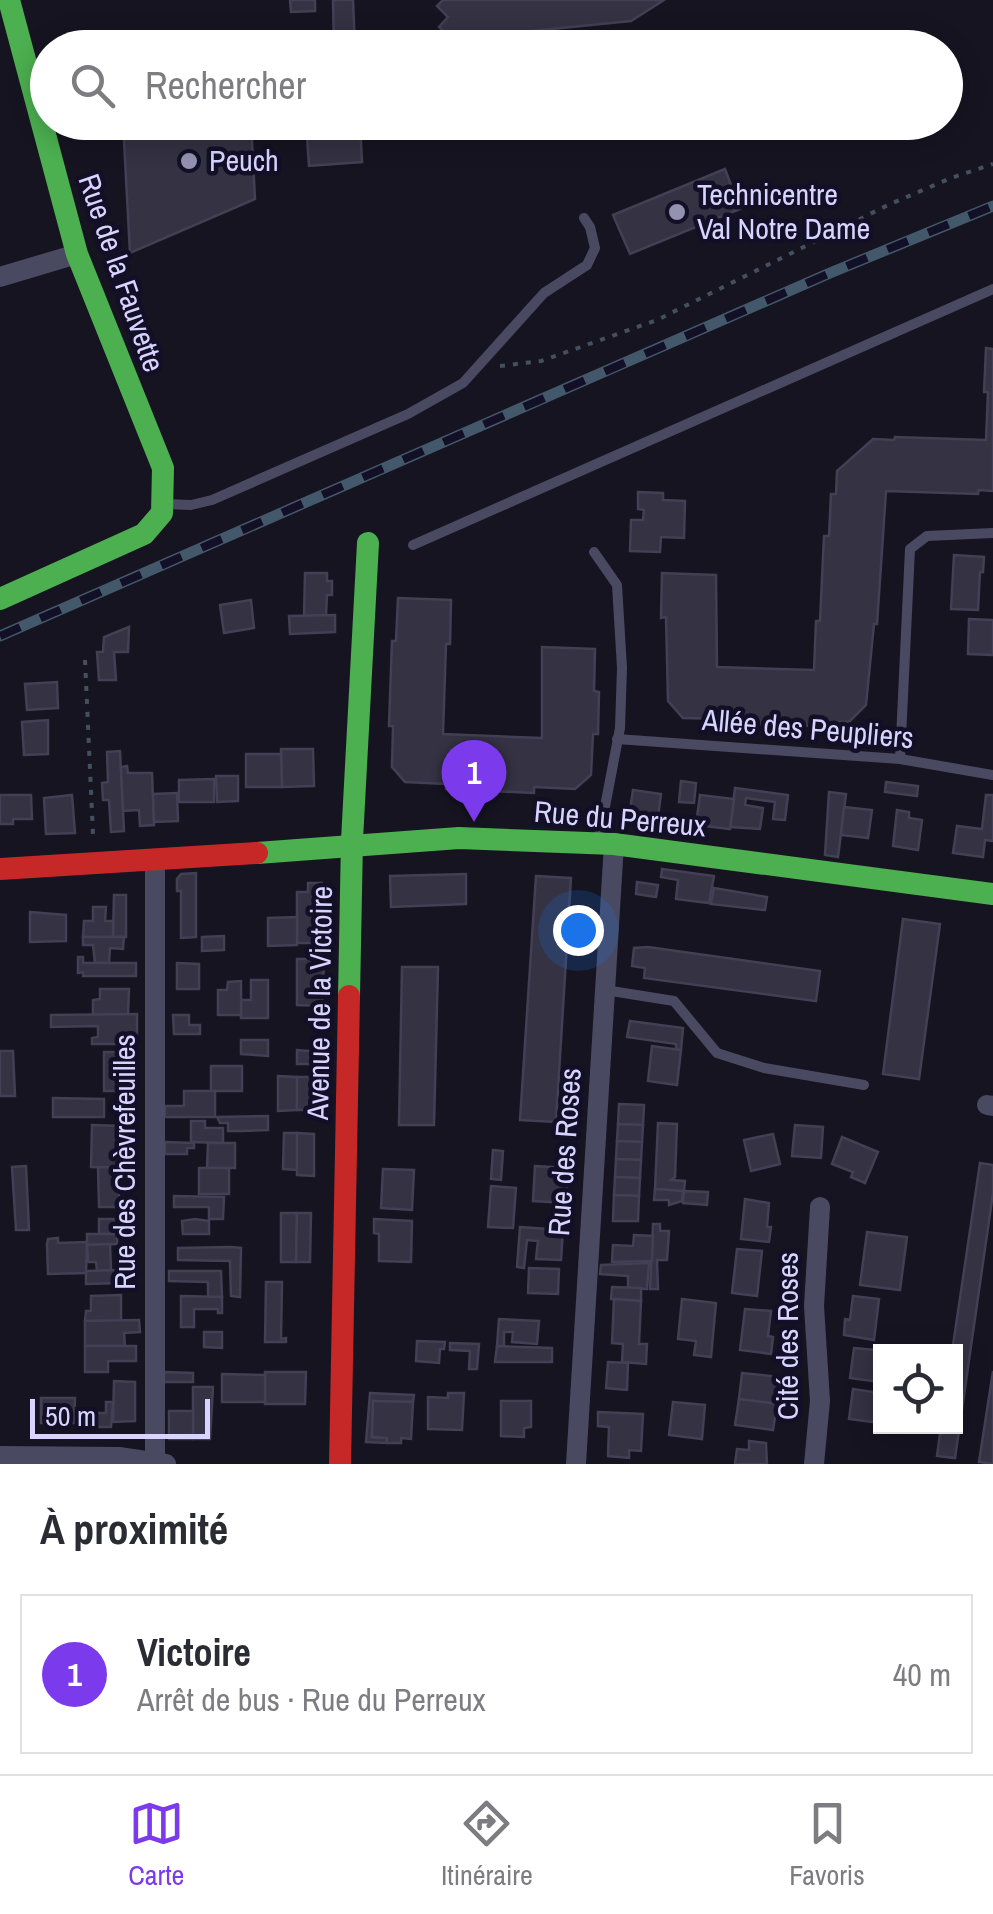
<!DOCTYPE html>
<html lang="fr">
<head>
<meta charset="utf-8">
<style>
	body { margin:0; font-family:"Archivo Narrow",sans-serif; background:#f7f7f7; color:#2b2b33 }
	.controls { position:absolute; right:30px; bottom:30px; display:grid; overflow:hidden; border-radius:0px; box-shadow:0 5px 25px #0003 }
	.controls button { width:90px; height:90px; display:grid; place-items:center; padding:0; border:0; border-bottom:2px solid #e1e1e2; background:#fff; color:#2b2b33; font:50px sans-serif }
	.scale { position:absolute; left:30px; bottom:25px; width:180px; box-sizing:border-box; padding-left:10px; border:5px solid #d9d4ff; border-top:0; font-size:28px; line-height:35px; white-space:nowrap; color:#d9d4ff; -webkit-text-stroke:8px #130f26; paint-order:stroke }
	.you { position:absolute; left:578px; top:930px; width:35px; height:35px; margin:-25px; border:8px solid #fff; border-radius:50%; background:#1a73e8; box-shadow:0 0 0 15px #1a73e833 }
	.badge { display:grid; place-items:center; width:65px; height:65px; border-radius:50%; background:#7c3aed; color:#fff; font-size:32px; font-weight:700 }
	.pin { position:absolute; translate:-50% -82px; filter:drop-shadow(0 2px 5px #0008) }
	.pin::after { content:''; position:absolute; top:52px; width:35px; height:30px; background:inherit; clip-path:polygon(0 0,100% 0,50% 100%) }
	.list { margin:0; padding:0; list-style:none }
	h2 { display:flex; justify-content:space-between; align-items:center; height:130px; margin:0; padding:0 40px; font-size:42px }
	h2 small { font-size:32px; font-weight:400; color:#7c7c81 }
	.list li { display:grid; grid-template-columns:65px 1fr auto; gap:30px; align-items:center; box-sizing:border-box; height:160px; margin:0 20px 20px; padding:0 20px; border:2px solid #e1e1e2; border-radius:0px }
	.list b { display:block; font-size:38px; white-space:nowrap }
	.list p { margin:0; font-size:32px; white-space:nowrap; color:#7c7c81 }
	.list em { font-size:32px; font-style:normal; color:#7c7c81 }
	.icon { flex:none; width:55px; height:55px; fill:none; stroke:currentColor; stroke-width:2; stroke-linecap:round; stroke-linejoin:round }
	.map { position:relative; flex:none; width:993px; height:1464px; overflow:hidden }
	.search { position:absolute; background:#fff; box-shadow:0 5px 25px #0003; left:30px; right:30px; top:30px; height:110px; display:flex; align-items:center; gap:25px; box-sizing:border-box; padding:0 35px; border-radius:55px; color:#7c7c81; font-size:38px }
	.sheet { height:310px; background:#fff }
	nav { display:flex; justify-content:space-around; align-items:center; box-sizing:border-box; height:140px; border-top:2px solid #e1e1e2; background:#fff; font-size:28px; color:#7c7c81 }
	nav a { display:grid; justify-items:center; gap:5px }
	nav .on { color:#7c3aed }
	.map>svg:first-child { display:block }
	.building { fill:#343243; stroke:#433f54; stroke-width:2.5 }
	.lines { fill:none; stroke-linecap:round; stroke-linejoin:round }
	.path { stroke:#44505f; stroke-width:4; stroke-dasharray:5 8; stroke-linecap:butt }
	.lane { stroke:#4a4962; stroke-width:10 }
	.street { stroke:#4a4962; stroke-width:20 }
	.fast { stroke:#4caf50; stroke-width:22 }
	.jam { stroke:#c62828; stroke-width:22 }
	.rail-casing { stroke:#43596b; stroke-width:11 }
	.rail { stroke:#130f26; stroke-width:8; stroke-dasharray:22; stroke-linecap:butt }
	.poi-dot { fill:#9591b1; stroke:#130f26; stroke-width:4 }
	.labels { text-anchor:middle; stroke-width:9; stroke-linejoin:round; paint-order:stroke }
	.poi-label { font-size:30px; fill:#d9d4ff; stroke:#130f26; text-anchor:start }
	.street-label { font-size:30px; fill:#d9d4ff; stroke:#130f26 }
</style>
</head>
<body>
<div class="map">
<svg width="993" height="1464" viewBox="0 0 993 1464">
	<rect width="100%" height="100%" fill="#161421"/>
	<g class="building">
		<path d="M290 0H315V11L291 12Z"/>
		<path d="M333 0H353L355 48H334Z"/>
		<path d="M443 0H664L631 21 452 39 439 27 448 17 437 6Z"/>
		<path d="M247 41V48H113Z"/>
		<path d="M123 122H251L255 199 130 253Z"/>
		<path d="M306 122H360L362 162 309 166Z"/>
		<path d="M725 169 740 209 630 254 613 215Z"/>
		<path d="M986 348 993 349V491L979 490 978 494 886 491 877 624H874L866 705 849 722 810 721V726L723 723V719L683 718 668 701 666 617 661 618 662 573 716 575 717 667 814 670 816 621H820L824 536H829L831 494H836L837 471 873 439 894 440 895 437 986 440 988 392H984Z"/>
		<path d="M638 492 663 493V500L685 501 684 538 661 537 660 552 630 551 631 520H643L644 510 638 509Z"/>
		<path d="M954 555 984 557 983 572H980L978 610 951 609Z"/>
		<path d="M305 573H327V581H332V595H327L326 615 304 616Z"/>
		<path d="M398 598 451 600 450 644H446L443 734 542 738V647L595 649 594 691 599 692 598 734H593L591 775 575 789 534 787V793L446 789V784L405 782 392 767 393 726H389L392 641H396Z"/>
		<path d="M251 600 254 628 224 633 220 605Z"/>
		<path d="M335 615V632L290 634 289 616Z"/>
		<path d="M969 619 993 620V655L968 654Z"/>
		<path d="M129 627 128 652H114L116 680H99L97 652H103L104 637Z"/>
		<path d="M57 682 58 708 27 710 25 684Z"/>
		<path d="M48 720V754L24 755 22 722Z"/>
		<path d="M281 749H313L314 786 282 787Z"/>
		<path d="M120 751 124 831 111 832 109 800H103L102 783 108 782 107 752Z"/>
		<path d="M246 754H281L282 787H246Z"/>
		<path d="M127 766 128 773H152L154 825 140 826 139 810 123 811 121 767Z"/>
		<path d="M216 776H238V801L217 802Z"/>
		<path d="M214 779V802H179V780Z"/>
		<path d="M681 781 696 783 694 803 679 802Z"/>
		<path d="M886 782 918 786 917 796 885 792Z"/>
		<path d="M735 788 788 795 785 820 773 819 775 802 746 798 745 805 763 808 760 829 730 827Z"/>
		<path d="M633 790 661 794 657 824 629 817Z"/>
		<path d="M829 792 846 794 838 857 825 855Z"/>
		<path d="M177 793 178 821 154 822 153 794Z"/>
		<path d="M0 795H31L32 819H13V824H0Z"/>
		<path d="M72 795 75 833 46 834 44 798Z"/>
		<path d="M700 795 734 799 730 829 696 825Z"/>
		<path d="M986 795H993V841L985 840 983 857 953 853 957 826 982 829Z"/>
		<path d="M844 807 872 810 868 838 841 835Z"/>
		<path d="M897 810 909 812V818L922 820 918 850 893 846Z"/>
		<path d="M662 869 714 876 709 903 676 899 678 880 661 877Z"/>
		<path d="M196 873V937L181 938V891H177V879L181 874Z"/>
		<path d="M466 874V904L391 907 390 876Z"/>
		<path d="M536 876 571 878 556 1122 520 1120Z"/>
		<path d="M637 882 658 885 656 897 636 894Z"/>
		<path d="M308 883H322V943H297V892H308Z"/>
		<path d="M714 888 767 897 765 910 711 904Z"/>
		<path d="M114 895H126V937H113Z"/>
		<path d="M93 907H106L105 921H113V937H83L84 921H93Z"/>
		<path d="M30 912 66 915V941L30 942Z"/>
		<path d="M297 917V945L268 946V918Z"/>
		<path d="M903 919 940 924 919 1079 883 1074Z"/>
		<path d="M224 936V950L202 951V937Z"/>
		<path d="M83 937H124L123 949 110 948 109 963H95L93 945H83Z"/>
		<path d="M648 947 820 971 816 1001 644 978 645 968 632 966 634 948Z"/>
		<path d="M78 957H83V963H136V976H83V972L78 973Z"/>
		<path d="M297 959H324L322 1006 297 1005Z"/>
		<path d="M177 963 199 964V989H177Z"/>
		<path d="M402 967H438L434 1125H399Z"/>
		<path d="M251 980H268V1018H241V1000H251Z"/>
		<path d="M241 981V1015H218V990H227L228 982Z"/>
		<path d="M100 989H129L128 1014 93 1015V1000L100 999Z"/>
		<path d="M137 1014V1044H92V1038L98 1037V1026L51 1027V1015Z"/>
		<path d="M173 1015H189V1025H200V1034H174Z"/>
		<path d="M630 1021 683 1028 681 1050 676 1049V1044L627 1037Z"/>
		<path d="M241 1040H268V1056L241 1054Z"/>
		<path d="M652 1046 681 1050 677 1085 648 1081Z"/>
		<path d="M297 1050 319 1052 318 1064H297Z"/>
		<path d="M0 1051H13L15 1096H0Z"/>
		<path d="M104 1052H137V1085H122V1091H104Z"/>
		<rect x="211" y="1066" width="31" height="25"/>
		<path d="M278 1076 297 1077V1110L278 1111Z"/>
		<path d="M297 1077H312L311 1110H297Z"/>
		<path d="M184 1091H215V1117H165V1106H184Z"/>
		<path d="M53 1098 104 1099V1117H53Z"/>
		<path d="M619 1104 644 1105 643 1125 618 1124Z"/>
		<path d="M268 1116V1130L242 1131H228V1123H220L217 1117Z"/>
		<path d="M191 1121H205V1128H223V1143L191 1142Z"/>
		<path d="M658 1123 677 1124 675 1177 671 1180 685 1181 684 1191 655 1189Z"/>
		<path d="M618 1124 643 1125 642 1142 617 1141Z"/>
		<path d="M92 1125 122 1126 121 1168 91 1167Z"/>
		<path d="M795 1125 823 1127 821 1158 792 1156Z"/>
		<path d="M284 1133H297V1170L283 1169Z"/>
		<path d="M297 1133 314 1134V1176L297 1175Z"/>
		<path d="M773 1134 780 1164 751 1171 744 1140Z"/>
		<path d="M842 1137 878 1152 865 1183 851 1177 853 1172 832 1164Z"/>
		<path d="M617 1141 642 1142 641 1160 616 1159Z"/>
		<path d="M165 1142 194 1143V1148H187V1154H165Z"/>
		<path d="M208 1143H235V1168H207Z"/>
		<path d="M493 1150 503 1151 501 1180 491 1179Z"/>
		<path d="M616 1159 641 1160 640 1178 615 1177Z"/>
		<path d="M980 1163 993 1165V1193L955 1458 937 1456 941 1426H956V1352H952Z"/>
		<path d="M26 1166 29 1230H16L12 1167Z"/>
		<path d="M535 1166 568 1168 566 1203 533 1201Z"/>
		<path d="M98 1167 119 1168V1207H99Z"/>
		<rect x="199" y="1168" width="30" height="26"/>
		<path d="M383 1169 414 1170 412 1210 381 1208Z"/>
		<path d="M615 1177 640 1178 639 1196 614 1195Z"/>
		<path d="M491 1186 516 1188 513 1228 488 1227Z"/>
		<path d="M655 1189 683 1191 682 1201 669 1205V1200H654Z"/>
		<path d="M684 1191 708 1192 707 1205 683 1203Z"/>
		<path d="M614 1195 639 1196 638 1221H613Z"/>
		<path d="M174 1196 224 1197 223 1219H209V1207H174Z"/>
		<path d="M745 1199 769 1203 767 1227H771L769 1242 741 1239Z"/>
		<path d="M281 1213H297L296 1262H281Z"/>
		<path d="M297 1213H311L310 1262H296Z"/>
		<rect x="99" y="1219" width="29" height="15"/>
		<path d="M195 1219 209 1221V1234H183L182 1221Z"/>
		<path d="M374 1219 412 1221 411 1262 379 1261V1234L374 1233Z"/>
		<path d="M653 1224H660V1231H669L667 1260H657L658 1289H650Z"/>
		<path d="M520 1227 563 1230 561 1260 536 1259 538 1241 527 1240 524 1268 517 1267Z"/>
		<path d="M867 1232 907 1237 900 1290 860 1285Z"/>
		<path d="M87 1234H117V1244L87 1245Z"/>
		<path d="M634 1235 653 1236 652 1261 612 1262 613 1245 633 1246Z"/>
		<path d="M58 1238V1243L87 1242 86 1273 48 1274 47 1244 48 1239Z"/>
		<path d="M110 1244 111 1270 97 1271 96 1262H88L87 1245Z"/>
		<path d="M230 1247 241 1248 240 1297 231 1296 230 1261 178 1260V1248Z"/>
		<path d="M737 1249 762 1251 757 1296 732 1293Z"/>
		<path d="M649 1263 647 1289 628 1288V1276L600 1274 601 1265Z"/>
		<path d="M529 1268 559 1269 558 1294 528 1293Z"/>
		<path d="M121 1270V1283L86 1284V1271Z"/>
		<path d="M169 1271H221L222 1297H208V1282L169 1281Z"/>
		<path d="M266 1282H282L281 1339 286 1338V1342H265Z"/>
		<path d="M612 1287 641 1288V1301L611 1299Z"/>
		<path d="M121 1295V1321H85L86 1311H91V1296Z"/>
		<path d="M181 1296 222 1297V1313H218V1309H194V1327H181Z"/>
		<path d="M853 1296 879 1299 874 1340 844 1335 845 1319 850 1320Z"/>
		<path d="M614 1299 641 1301 639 1344H647L646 1364 622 1362 623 1344 612 1343Z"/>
		<path d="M682 1299 716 1303 711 1357 694 1355 696 1341 678 1339Z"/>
		<path d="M745 1309 771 1311 768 1336 773 1337 771 1354 740 1350Z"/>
		<path d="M499 1319 539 1321 537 1344 512 1342 513 1332H504V1346H497Z"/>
		<path d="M139 1320 140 1332 124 1333 125 1346H85V1321Z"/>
		<path d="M204 1332H222V1348L204 1347Z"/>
		<path d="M417 1341 445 1342 444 1349H440L439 1363 416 1361Z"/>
		<path d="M450 1343 479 1344 477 1369H469L470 1351 450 1350Z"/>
		<path d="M85 1346H136V1361H108V1372H85Z"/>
		<path d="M497 1346 552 1348V1362H495Z"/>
		<path d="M854 1348 887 1351 880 1352V1382L850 1378Z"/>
		<path d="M608 1362 628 1363 627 1390 606 1388Z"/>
		<path d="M993 1371V1464L979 1462Z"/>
		<path d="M164 1372 193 1373V1382H164Z"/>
		<path d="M265 1372H306L305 1404H265Z"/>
		<path d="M742 1373 780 1377 777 1404 739 1399Z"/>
		<path d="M222 1374 265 1375V1402H222Z"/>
		<path d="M114 1381 135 1382V1421L113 1422Z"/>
		<path d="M193 1387H213L210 1439H193Z"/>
		<path d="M853 1389 880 1393V1423L849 1419Z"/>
		<path d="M370 1393 414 1395 413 1402 373 1401 372 1437 387 1438V1443L366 1442Z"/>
		<path d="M448 1393H464L462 1430 428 1429V1397L448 1398Z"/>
		<path d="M41 1398H75L74 1423H41Z"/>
		<path d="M739 1399 777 1404 773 1430 735 1425Z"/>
		<path d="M373 1401 413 1402 411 1439 401 1438V1443H387V1438L372 1437Z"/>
		<path d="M501 1401H531V1427L524 1428V1437L501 1436Z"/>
		<path d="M106 1402H113L111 1427H89V1413H106Z"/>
		<path d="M673 1402 705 1405 702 1439 669 1435Z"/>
		<rect x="169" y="1411" width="24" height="28"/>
		<path d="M598 1412 643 1414 641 1451 629 1450V1458L608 1456 609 1427 598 1426Z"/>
		<path d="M749 1441 766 1443 767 1464H735L737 1449 749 1450Z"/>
	</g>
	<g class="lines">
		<g class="path">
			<path d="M500 366 541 361 657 320 888 205 951 178 993 164"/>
			<path d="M85 660 93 835"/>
		</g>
		<g class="lane">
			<path d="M165 504 191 505 212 500 408 414 463 383 544 293 587 265 595 248 590 227 584 218"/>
			<path d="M413 545 993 289"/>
			<path d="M594 552 617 585 622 668 620 728 599 838"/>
			<path d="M617 739 900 759 993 775"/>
			<path d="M900 759 910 549 927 536 993 533"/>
			<path d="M605 990 674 1001 717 1053 764 1068 864 1085"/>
		</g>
		<g class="street">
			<path d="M0 277 77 254"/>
			<path d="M987 1105 993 1106"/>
			<path d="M0 1456 119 1457 166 1464"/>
			<path d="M155 1463V861"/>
			<path d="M576 1464 614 844"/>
			<path d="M814 1464 820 1401 814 1306 820 1207"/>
		</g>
		<g class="fast">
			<path d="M0 599 144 534 162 513 163 468 77 254 9 0"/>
			<path d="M257 853 459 838 614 844 993 894"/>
			<path d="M349 996 352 840 368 543"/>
		</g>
		<g class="jam">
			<path d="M0 869 257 853"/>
			<path d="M340 1464 349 996"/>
		</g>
		<g class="rail-casing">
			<path id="rail" d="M0 636 830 273 993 206"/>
		</g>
		<use href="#rail" class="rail"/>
	</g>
	<g class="poi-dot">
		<circle cx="189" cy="161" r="10"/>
		<circle cx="677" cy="212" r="10"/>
	</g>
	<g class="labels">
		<g class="poi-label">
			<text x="209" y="171">Peuch</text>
			<text x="697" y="205">Technicentre<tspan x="697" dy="34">Val Notre Dame</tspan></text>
		</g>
		<g class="street-label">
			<text transform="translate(121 273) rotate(71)" y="10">Rue de la Fauvette</text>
			<text transform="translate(808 729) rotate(5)" y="10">Allée des Peupliers</text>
			<text transform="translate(620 819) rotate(5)" y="10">Rue du Perreux</text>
			<text transform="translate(320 1003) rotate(-89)" y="10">Avenue de la Victoire</text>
			<text transform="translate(565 1152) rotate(-86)" y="10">Rue des Roses</text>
			<text transform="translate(125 1162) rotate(-90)" y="10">Rue des Chèvrefeuilles</text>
			<text transform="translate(788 1336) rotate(-90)" y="10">Cité des Roses</text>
		</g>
	</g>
</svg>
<div class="controls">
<button><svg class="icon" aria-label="locate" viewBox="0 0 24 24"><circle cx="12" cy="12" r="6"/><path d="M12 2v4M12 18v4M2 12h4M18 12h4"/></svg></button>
</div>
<div class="scale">50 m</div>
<div class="you"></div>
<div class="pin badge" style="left:474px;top:822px">1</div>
<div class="search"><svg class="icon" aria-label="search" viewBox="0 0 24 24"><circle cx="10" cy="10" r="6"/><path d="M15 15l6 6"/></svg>Rechercher</div>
</div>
<section class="sheet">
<h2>À proximité<small></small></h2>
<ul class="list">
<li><span class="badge">1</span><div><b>Victoire</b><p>Arrêt de bus · Rue du Perreux</p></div><em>40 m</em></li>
</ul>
</section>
<nav>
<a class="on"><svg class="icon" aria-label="map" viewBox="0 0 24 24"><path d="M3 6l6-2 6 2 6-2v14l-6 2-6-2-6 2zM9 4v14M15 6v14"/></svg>Carte</a>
<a><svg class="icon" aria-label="directions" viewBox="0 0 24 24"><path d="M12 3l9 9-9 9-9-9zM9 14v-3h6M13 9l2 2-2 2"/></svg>Itinéraire</a>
<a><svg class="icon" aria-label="saved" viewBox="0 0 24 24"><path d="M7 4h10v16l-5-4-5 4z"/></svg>Favoris</a>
</nav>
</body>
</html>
